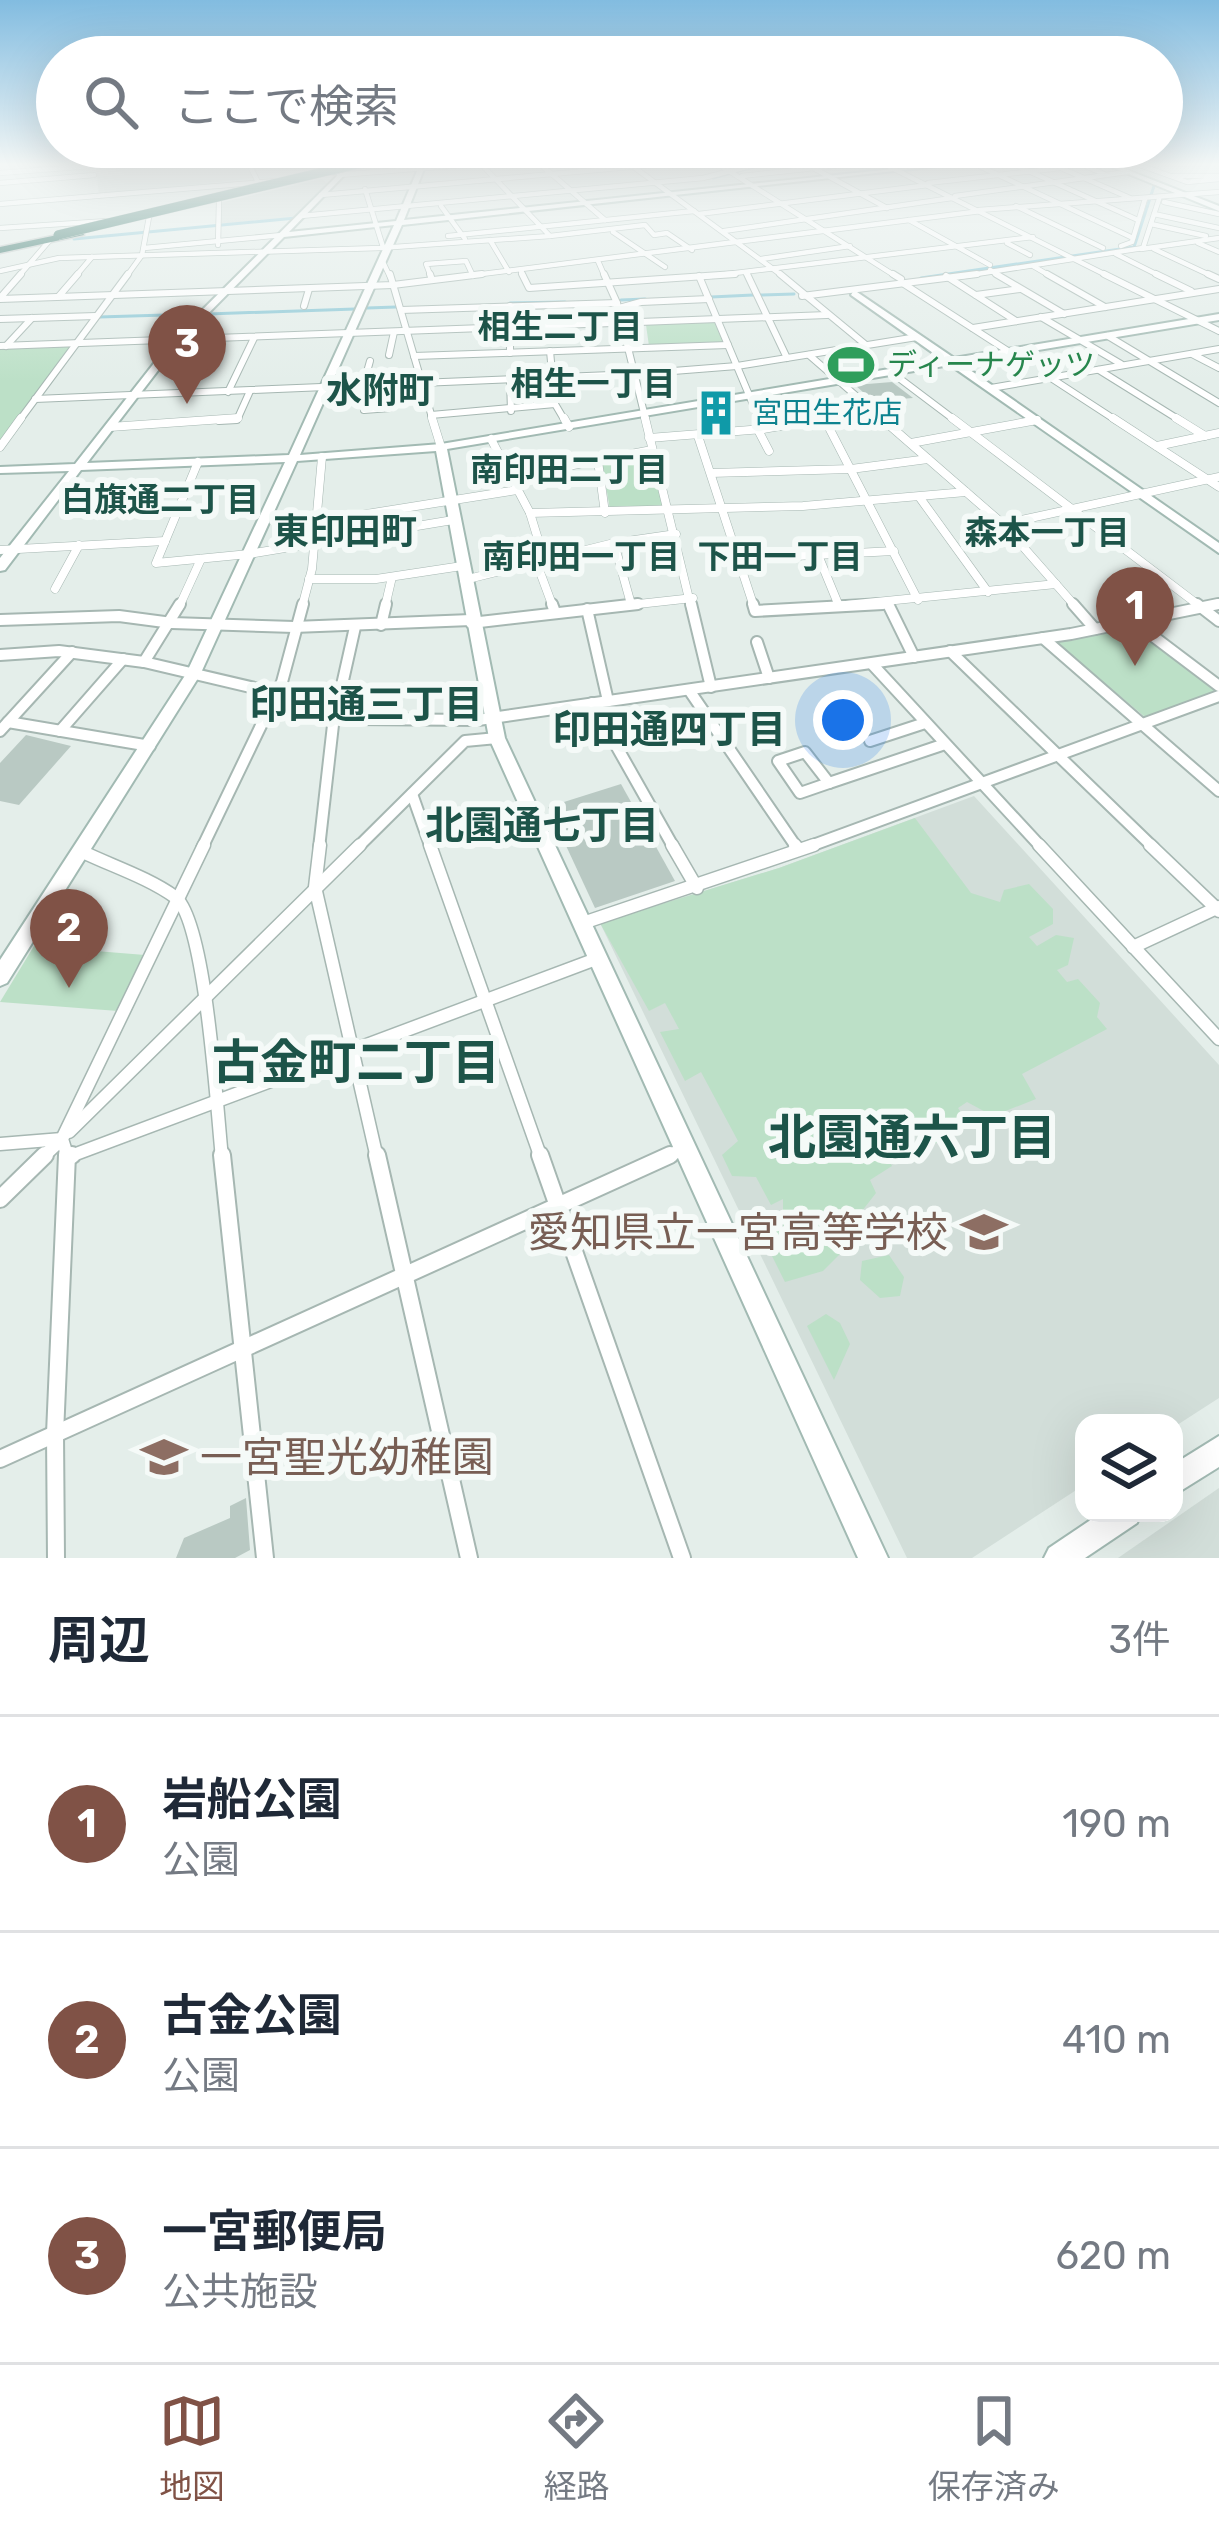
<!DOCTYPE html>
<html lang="ja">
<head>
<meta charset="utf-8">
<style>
	body { margin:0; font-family:Rubik,"Noto Sans JP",sans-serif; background:#f6f6f7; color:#1f2937 }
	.controls { position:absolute; right:36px; bottom:36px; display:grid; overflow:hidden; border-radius:24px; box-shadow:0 12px 48px #0002 }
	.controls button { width:108px; height:108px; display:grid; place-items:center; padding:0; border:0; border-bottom:3px solid #e0e1e3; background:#fff; color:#1f2937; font:60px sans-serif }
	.you { position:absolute; left:843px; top:720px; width:42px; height:42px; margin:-30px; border:9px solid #fff; border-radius:50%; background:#1a73e8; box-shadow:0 0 0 18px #1a73e833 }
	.badge { display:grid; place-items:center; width:78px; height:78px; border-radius:50%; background:#805246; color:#fff; font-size:39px; font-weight:700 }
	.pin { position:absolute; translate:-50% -99px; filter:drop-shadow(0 3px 6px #0008) }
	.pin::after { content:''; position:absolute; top:63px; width:42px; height:36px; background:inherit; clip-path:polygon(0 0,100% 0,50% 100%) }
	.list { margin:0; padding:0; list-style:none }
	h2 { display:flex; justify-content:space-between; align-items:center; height:156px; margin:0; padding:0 48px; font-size:51px }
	h2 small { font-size:39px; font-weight:400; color:#747a83 }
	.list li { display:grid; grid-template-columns:78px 1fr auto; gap:36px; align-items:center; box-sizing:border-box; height:216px; padding:0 48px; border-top:3px solid #e0e1e3 }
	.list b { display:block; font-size:45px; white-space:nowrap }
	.list p { margin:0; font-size:39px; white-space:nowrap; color:#747a83 }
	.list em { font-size:39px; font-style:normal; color:#747a83 }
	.icon { flex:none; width:66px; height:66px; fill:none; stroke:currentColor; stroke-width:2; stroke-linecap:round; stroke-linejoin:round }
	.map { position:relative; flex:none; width:1219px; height:1558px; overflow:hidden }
	.search { position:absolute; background:#fff; box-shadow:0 12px 48px #0002; left:36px; right:36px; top:36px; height:132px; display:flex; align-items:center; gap:30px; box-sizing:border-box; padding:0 42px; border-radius:66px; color:#747a83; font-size:45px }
	.sheet { height:804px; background:#fff }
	nav { display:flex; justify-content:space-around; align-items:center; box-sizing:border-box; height:168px; border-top:3px solid #e0e1e3; background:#fff; font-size:33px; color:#747a83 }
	nav a { display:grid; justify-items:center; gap:6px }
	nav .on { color:#805246 }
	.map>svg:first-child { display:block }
	.built { fill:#d2ded9 }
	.green { fill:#bce0c7 }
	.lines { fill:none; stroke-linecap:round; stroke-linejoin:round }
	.stream { stroke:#8ac7d5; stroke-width:3 }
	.building { fill:#b9c9c3 }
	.street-far5-casing { stroke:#a6b7b2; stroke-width:6 }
	.street-far4-casing { stroke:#a6b7b2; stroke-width:8 }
	.street-far3-casing { stroke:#a6b7b2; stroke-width:9 }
	.street-far2-casing { stroke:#a6b7b2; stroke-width:14 }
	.street-far1-casing { stroke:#a6b7b2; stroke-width:15 }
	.street-casing { stroke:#a6b7b2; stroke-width:20 }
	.secondary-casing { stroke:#a2bab3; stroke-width:4 }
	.highway-casing { stroke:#c1cac8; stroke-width:3 }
	.street-far5 { stroke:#fff; stroke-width:4.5 }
	.street-far4 { stroke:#fff; stroke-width:6 }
	.street-far3 { stroke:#fff; stroke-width:8 }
	.street-far2 { stroke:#fff; stroke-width:10 }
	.street-far1 { stroke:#fff; stroke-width:12 }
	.street { stroke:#fff; stroke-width:16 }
	.secondary { fill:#fff; fill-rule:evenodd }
	.highway { fill:#2d6f63; fill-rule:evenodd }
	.highway-bridge-casing { stroke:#c1cac8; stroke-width:10; stroke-linecap:butt }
	.highway-bridge { stroke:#2d6f63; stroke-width:9 }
	.labels { text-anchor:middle; stroke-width:12; stroke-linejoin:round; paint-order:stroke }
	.far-leisure-label { font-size:30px; fill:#27864d; stroke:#f5faf8; text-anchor:start }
	.far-culture-label { font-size:30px; fill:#0d838f; stroke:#f5faf8; text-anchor:start }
	.far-neighbourhood-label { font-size:33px; font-weight:bold; fill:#1d5449; stroke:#f5faf8 }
	.far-quarter-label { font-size:36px; font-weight:bold; fill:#1d5449; stroke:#f5faf8 }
	.neighbourhood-label { font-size:39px; font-weight:bold; fill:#1d5449; stroke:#f5faf8 }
	.near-education-label { font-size:42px; fill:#785e54; stroke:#f5faf8; text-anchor:end }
	.near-neighbourhood-label { font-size:48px; font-weight:bold; fill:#1d5449; stroke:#f5faf8 }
</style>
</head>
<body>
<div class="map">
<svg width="1219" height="1558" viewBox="0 0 1219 1558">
	<rect width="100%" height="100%" fill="#e4eeea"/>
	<g class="built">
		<path d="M123 164H247L254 178 99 195 96 166Z"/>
		<path d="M322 179 328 184 294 217 218 224 219 203Z"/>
		<path d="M974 796 1219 1065V1398L1174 1427V1423H1084V1485L972 1558H907L600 923 779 868Z"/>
		<path d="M1219 1488V1558H1118Z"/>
	</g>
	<g class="green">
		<path d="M715 322 724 343 649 346 646 325Z"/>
		<path d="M73 344 0 440V347Z"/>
		<path d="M649 454 664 509 610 510 602 462Z"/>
		<path d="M1132 626 1217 690 1145 717 1056 642Z"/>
		<path d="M915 818 971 893 1000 902 1004 890 1029 884 1053 909V924L1029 937 1037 946 1056 935 1074 938 1068 965 1057 970 1067 982 1078 979 1100 1003 1097 1017 1107 1029 1022 1074 1036 1099 993 1116 967 1102 958 1108 969 1125 925 1149 917 1135 945 1114 882 1147 892 1166 870 1180 876 1193 862 1211 835 1227 843 1251 823 1271 785 1282 764 1240 783 1227V1199L771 1205 756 1177 732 1176 722 1155 738 1141 701 1072 685 1081 660 1032 679 1029 665 1003 649 1011 600 923 779 868Z"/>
		<path d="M34 946 145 955 118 1011 0 1002Z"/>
		<path d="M889 1255 904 1277 900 1296 880 1298 860 1280 862 1261Z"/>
		<path d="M826 1314 840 1323 850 1344 834 1380 807 1326Z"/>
	</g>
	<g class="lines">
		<g class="stream">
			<path d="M713 178 765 164"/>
			<path d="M74 239 296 218"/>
			<path d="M921 278 1134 247 1154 186"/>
			<path d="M760 295 794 294"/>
			<path d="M711 297 753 295"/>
			<path d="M621 300 645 299"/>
			<path d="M510 303 565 302"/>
			<path d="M367 308 396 307"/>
			<path d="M208 314 355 309"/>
			<path d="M99 317 198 314"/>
		</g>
	</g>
	<g class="building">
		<path d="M892 382 913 398 873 401 855 385Z"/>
		<path d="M26 735 71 746 19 805 0 801V763Z"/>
		<path d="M621 784 675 881 595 908 548 807Z"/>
		<path d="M246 1498 250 1550 235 1558H176L184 1538 230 1518V1506Z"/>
	</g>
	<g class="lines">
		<g class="street-far5-casing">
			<g id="street-far5">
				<path d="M249 164 258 182"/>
				<path d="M540 164 605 220"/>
				<path d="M718 164 897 277"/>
				<path d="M806 164 887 208"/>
				<path d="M884 164 1110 277"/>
				<path d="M975 164 1133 238"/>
				<path d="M1013 164 1138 220"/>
				<path d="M1081 164 1104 174"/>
				<path d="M1137 164 1187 182 1219 179"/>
				<path d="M1168 164H1201"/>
				<path d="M631 165 784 277"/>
				<path d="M1054 165 1130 198"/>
				<path d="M0 173 117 164"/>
				<path d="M339 175 475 164"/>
				<path d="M742 176 851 164"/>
				<path d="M1173 176H1219"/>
				<path d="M0 183 94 175"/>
				<path d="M928 183 1060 168"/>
				<path d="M365 189 383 247"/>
				<path d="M321 195 663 164"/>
				<path d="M955 196 1128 172"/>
				<path d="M1164 202 1219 214"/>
				<path d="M0 204 276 181"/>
				<path d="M441 206 465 239"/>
				<path d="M1016 206 1103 248"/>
				<path d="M979 210 1219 192"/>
				<path d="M699 214 928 185"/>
				<path d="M1154 214 1219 228"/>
				<path d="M301 216 703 178 758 164"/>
				<path d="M909 220 990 265"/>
				<path d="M1151 224 1206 236"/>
				<path d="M0 228 108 221"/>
				<path d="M724 231 952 198"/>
				<path d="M613 232 665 267"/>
				<path d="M448 236 694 211"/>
				<path d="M550 236 645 225 654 235 667 233 692 250"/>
				<path d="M490 240 509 272"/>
				<path d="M1007 243 1030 255"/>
				<path d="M1198 243 1219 252"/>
				<path d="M218 245 219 201"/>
				<path d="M1121 246 1132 242 1145 199"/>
				<path d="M144 248 282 235"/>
				<path d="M1141 249 1219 238"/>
				<path d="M1154 249 1214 277"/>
				<path d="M1116 254 1162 277"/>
				<path d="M761 259 850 246"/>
				<path d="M598 261 605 277"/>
				<path d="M383 262 390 277"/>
				<path d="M1033 266 1052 277"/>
				<path d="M990 270 1001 277"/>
				<path d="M0 271 59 258 380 248 550 236 481 164"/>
				<path d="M521 271 524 277"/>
				<path d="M18 277 50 240"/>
				<path d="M75 277 92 257"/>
				<path d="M126 277 142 255 149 217"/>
				<path d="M431 277 426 264 466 261 473 276"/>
				<path d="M458 277 981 211"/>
				<path d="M702 277 1033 237"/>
				<path d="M958 277 1143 248 1159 199"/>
			</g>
		</g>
		<g class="street-far4-casing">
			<g id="street-far4">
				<path d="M390 274 433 421"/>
				<path d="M430 274 432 280"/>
				<path d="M522 274 529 288 735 274"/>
				<path d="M604 274 617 303"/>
				<path d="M747 274 787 358"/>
				<path d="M780 274 866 345"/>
				<path d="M893 274 901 279"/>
				<path d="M996 274 1064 314"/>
				<path d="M1047 274 1105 307"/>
				<path d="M1104 274 1219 331"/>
				<path d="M1156 274 1191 291"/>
				<path d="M1208 274 1219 279"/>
				<path d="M699 276 760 421"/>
				<path d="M946 276 1016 321"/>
				<path d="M904 284 1011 353"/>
				<path d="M976 295 1020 289"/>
				<path d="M59 296 78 274"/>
				<path d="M802 296 977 274"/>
				<path d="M0 298 21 274"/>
				<path d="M0 299 393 285 482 274"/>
				<path d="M304 306 309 289"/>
				<path d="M510 306V353"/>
				<path d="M619 308 641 302 709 299"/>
				<path d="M401 310 617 303 646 421"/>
				<path d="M1041 317 1121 364"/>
				<path d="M0 319 96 316"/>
				<path d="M973 328 1219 289"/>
				<path d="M1108 336 1219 403"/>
				<path d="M0 346 827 315"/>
				<path d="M6 346 32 318"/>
				<path d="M550 351 555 404 565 421"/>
				<path d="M1192 354 1219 368"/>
				<path d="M389 355 394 332"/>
				<path d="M809 355 885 421"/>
				<path d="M414 356 728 345"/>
				<path d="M1099 370 1181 421"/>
				<path d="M891 372 956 421"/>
				<path d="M1051 378 1117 421"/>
				<path d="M510 380 511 411"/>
				<path d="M363 386 370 361"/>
				<path d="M369 386 364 410 390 408 394 385"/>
				<path d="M991 388 1219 349"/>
				<path d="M228 392 254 338"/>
				<path d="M35 399 635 374 737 366 917 337"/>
				<path d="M431 415 555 404"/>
				<path d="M19 421 128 274"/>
				<path d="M219 421 237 420 250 391"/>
				<path d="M809 421 872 410"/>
				<path d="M1032 421 1037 420"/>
			</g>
		</g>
		<g class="street-far3-casing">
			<g id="street-far3">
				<path d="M432 418 441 447"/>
				<path d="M564 418 569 427"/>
				<path d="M645 418 691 607"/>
				<path d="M758 418 763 429"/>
				<path d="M824 418 918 600"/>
				<path d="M881 418 1003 524 1076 607"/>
				<path d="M952 418 1201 607"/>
				<path d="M1113 418 1219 487"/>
				<path d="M1176 418 1205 436"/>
				<path d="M110 427 238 418"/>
				<path d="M758 430 769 451"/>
				<path d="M698 436 754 607"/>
				<path d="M649 438 763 429 826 418"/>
				<path d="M491 439 530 513 545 562"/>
				<path d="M911 443 1037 420"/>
				<path d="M1157 446 1219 433"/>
				<path d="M0 447 21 418"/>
				<path d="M598 461 605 513"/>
				<path d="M198 462 156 563 249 554 453 520"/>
				<path d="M711 473 851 469 928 459"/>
				<path d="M510 477 652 450"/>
				<path d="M920 498 988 592"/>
				<path d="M530 513 803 506 966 492"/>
				<path d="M316 522 517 490"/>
				<path d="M1003 524 1219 477"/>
				<path d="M614 543 631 604"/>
				<path d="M0 550 165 541"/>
				<path d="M818 555 839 606"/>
				<path d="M738 559 894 551"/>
				<path d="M537 564 553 607"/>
				<path d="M309 579H376L462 566"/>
				<path d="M464 580 614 543 676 534"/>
				<path d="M55 589 79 545"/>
				<path d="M179 607 201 559"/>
				<path d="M302 607 312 569 322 457"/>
				<path d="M385 607 392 577"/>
				<path d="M611 607 693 598"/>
				<path d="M826 607 1056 584"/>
				<path d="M1203 607 1219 604"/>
			</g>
		</g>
		<g class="street-far2-casing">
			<g id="street-far2">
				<path d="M552 604 555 612"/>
				<path d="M691 604 711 687"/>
				<path d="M753 604 755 611 883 604"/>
				<path d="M888 604 914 657"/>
				<path d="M1073 604 1095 629"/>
				<path d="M1197 604 1219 621"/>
				<path d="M587 609 608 701"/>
				<path d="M0 620 119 616 172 623 294 627 471 620"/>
				<path d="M1133 621 1219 686"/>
				<path d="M471 623 638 604"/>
				<path d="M381 625 386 604"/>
				<path d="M1043 638 1219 791"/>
				<path d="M757 642 769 678"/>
				<path d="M950 651 1154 848"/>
				<path d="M0 655 59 651 144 662 259 689 352 719 478 720 1071 634 1218 604"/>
				<path d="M144 662 180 604"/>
				<path d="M872 664 1042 848"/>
				<path d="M689 690 797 848"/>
				<path d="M592 703 674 848"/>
				<path d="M8 722 150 746"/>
				<path d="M0 731 72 652"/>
				<path d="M60 731 123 659"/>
				<path d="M870 741 925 723"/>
				<path d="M805 752 829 783 800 793 778 761Z"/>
				<path d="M829 783 945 744"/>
				<path d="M412 794 431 848"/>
				<path d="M202 848 282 682 303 604"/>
				<path d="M319 848 333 725 355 627"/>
				<path d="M357 848 465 741 497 738"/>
				<path d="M805 848 1219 696"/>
			</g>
		</g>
		<g class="street-far1-casing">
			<g id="street-far1">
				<path d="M320 845 315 887 377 1158"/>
				<path d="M430 845 541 1158"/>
				<path d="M672 845 697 888"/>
				<path d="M795 845 798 849"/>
				<path d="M1039 845 1219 1039"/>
				<path d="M1150 845 1219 911"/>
				<path d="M83 852C112 866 149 878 175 897 206 920 217 1112 222 1158"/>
				<path d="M580 924 814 845"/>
				<path d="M1133 947 1219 907"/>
				<path d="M69 1132 360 845"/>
				<path d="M0 1144 62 1139 42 1158"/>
				<path d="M68 1157 596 959"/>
				<path d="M68 1158 62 1139 204 845"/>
				<path d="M663 1158 684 1149"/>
			</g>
		</g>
		<g class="street-casing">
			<g id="street">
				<path d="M222 1155 265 1558"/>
				<path d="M377 1155 469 1558"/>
				<path d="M540 1155 682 1558"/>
				<path d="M68 1157 72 1155"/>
				<path d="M0 1199 45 1155"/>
				<path d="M0 1459 670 1155"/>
				<path d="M56 1558 55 1434 67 1155"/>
			</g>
		</g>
		<g class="secondary-casing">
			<g id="secondary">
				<path d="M349 164H355L289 232 396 221 420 164H426L404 220 941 164H958L402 225 300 455 441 444 943 360 851 295 854 290 954 358 1219 314V320L960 363 1219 543V553L950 365 447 449 505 738 888 1558H858L489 738 436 451 297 461 200 675 7 983 0 986V960L186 674 285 462 81 470 5 570 0 571V558L69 471 0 473V467L75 464 173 339ZM394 225 289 455 87 463 179 343 284 237Z"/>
				<path d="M1104 164H1112L1219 206V211Z"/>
				<path d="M1219 1436V1467L1174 1495V1464Z"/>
				<path d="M1101 1513H1141L1137 1523 1085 1558H1044L1049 1548Z"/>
			</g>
		</g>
		<g class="highway-casing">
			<g id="highway">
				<path d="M364 164H377L333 175 329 173Z"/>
				<path d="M81 230 84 235 0 253V247Z"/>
			</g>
		</g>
		<use href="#street-far5" class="street-far5"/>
		<use href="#street-far4" class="street-far4"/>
		<use href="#street-far3" class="street-far3"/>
		<use href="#street-far2" class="street-far2"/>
		<use href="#street-far1" class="street-far1"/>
		<use href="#street" class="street"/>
		<use href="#secondary" class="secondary"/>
		<use href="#highway" class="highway"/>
		<g class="highway-bridge-casing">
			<path id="highway-bridge" d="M58 235 357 164"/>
		</g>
		<use href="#highway-bridge" class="highway-bridge"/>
	</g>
	<linearGradient id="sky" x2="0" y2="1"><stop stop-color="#82bce0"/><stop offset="0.43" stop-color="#f3f7f6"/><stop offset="1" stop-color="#f3f7f6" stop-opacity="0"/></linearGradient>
	<rect width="1219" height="382" fill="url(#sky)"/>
	<defs>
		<g id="stadium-bare" transform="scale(3.6)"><path d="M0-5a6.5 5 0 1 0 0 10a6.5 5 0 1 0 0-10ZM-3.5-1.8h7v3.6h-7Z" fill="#2e9e5b" stroke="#f5faf8" stroke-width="2.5" paint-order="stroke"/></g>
		<g id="building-bare" transform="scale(3.6)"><path d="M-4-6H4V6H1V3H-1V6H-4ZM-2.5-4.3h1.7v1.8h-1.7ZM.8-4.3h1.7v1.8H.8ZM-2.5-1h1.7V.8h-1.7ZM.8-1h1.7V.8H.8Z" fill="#0f9aa8" stroke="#f5faf8" stroke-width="2.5" paint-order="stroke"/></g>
		<g id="school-bare" transform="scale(3.6)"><path d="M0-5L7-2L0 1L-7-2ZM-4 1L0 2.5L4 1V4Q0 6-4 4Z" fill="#8d6e63" stroke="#f5faf8" stroke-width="2.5" paint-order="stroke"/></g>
	</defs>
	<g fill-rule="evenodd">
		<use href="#stadium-bare" x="851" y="365"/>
		<use href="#building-bare" x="716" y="413"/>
		<use href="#school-bare" x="984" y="1232"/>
		<use href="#school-bare" x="164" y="1457"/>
	</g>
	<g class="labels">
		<g class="far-leisure-label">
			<text x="887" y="375">ディーナゲッツ</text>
		</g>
		<g class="far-culture-label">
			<text x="752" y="423">宮田生花店</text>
		</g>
		<g class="far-neighbourhood-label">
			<text x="560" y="338">相生二丁目</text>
			<text x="593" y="395">相生一丁目</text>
			<text x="569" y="481">南印田二丁目</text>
			<text x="160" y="511">白旗通二丁目</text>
			<text x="1047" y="544">森本一丁目</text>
			<text x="581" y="568">南印田一丁目</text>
			<text x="780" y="568">下田一丁目</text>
		</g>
		<g class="far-quarter-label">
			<text x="380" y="403">水附町</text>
			<text x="345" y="544">東印田町</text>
		</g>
		<g class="neighbourhood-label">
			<text x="366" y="718">印田通三丁目</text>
			<text x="669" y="743">印田通四丁目</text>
			<text x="542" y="839">北園通七丁目</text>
		</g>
		<g class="near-education-label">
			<text x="948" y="1247">愛知県立一宮高等学校</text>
			<text x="200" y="1472" text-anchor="start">一宮聖光幼稚園</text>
		</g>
		<g class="near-neighbourhood-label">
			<text x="356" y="1079">古金町二丁目</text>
			<text x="912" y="1154">北園通六丁目</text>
		</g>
	</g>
</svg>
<div class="controls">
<button><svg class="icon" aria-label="layers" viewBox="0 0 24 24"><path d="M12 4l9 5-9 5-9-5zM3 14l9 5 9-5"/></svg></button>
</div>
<div class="you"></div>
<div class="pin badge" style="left:1135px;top:666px">1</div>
<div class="pin badge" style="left:69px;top:988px">2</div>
<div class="pin badge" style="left:187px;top:404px">3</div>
<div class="search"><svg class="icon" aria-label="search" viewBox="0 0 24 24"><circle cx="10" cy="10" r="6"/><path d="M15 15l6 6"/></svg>ここで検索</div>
</div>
<section class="sheet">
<h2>周辺<small>3件</small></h2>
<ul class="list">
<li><span class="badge">1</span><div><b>岩船公園</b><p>公園</p></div><em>190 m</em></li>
<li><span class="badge">2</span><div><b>古金公園</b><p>公園</p></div><em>410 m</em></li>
<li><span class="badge">3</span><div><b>一宮郵便局</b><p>公共施設</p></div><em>620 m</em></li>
</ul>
</section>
<nav>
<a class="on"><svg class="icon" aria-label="map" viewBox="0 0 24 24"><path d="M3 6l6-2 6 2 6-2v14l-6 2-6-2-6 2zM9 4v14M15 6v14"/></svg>地図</a>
<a><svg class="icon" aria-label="directions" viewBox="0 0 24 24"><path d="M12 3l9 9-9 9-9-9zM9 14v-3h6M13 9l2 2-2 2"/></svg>経路</a>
<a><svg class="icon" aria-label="saved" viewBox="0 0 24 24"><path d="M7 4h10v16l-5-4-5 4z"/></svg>保存済み</a>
</nav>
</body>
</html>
